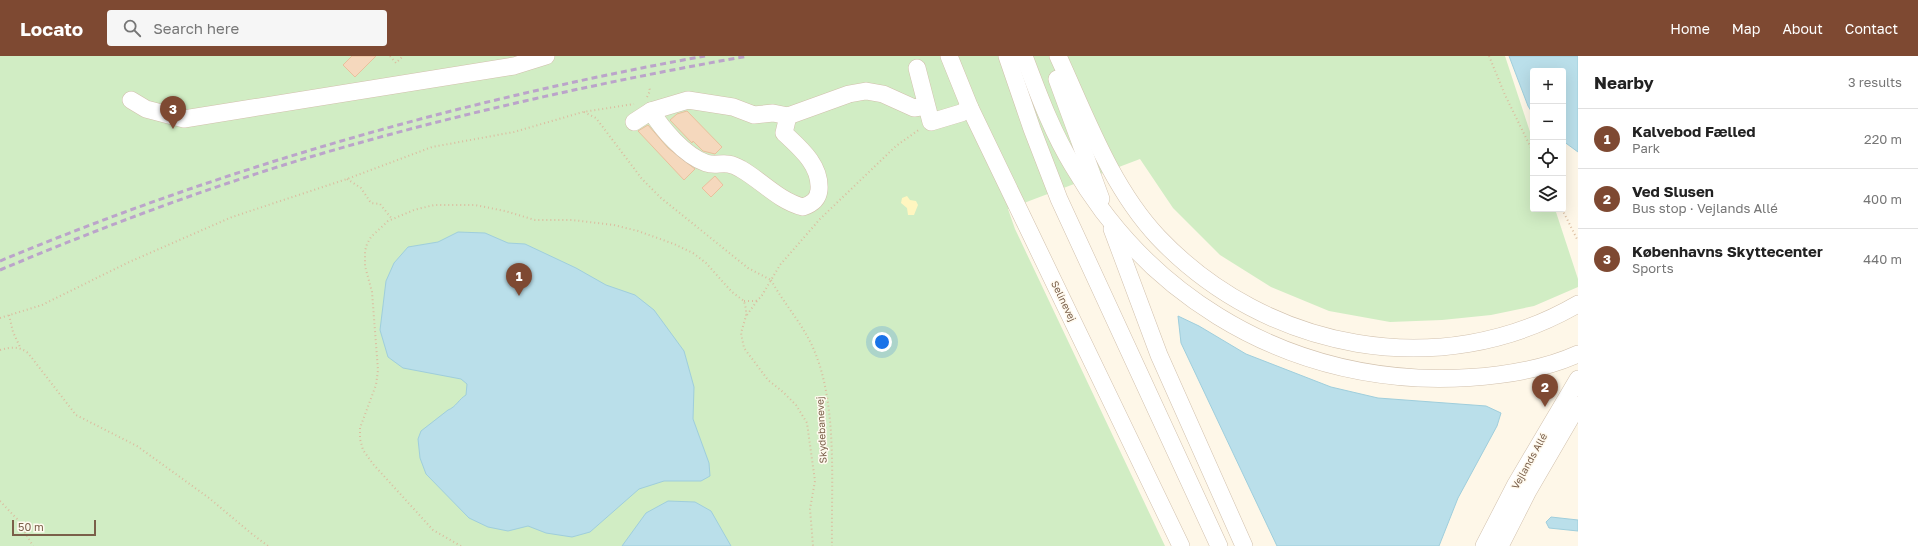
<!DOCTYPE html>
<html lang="en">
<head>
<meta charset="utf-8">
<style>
	body { margin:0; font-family:"Golos Text",sans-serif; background:#f6f6f6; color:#222 }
	.controls { position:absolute; right:12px; top:12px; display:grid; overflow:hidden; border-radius:4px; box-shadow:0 4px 16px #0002 }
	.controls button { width:36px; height:36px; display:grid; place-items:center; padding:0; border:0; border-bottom:1px solid #e0e0e0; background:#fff; color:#222; font:20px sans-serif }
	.scale { position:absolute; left:12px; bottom:10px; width:84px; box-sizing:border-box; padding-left:4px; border:2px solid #7a5f49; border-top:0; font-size:11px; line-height:14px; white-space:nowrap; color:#7a5f49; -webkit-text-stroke:3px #fffaef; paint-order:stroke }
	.you { position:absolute; left:882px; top:286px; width:14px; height:14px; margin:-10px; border:3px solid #fff; border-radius:50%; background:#1a73e8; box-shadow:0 0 0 6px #1a73e833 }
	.badge { display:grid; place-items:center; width:26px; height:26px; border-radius:50%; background:#7e4932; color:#fff; font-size:13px; font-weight:700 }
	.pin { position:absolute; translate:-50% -33px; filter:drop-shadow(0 1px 2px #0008) }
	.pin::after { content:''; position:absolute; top:21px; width:14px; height:12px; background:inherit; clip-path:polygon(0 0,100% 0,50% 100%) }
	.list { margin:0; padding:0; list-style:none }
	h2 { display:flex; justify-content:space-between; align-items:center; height:52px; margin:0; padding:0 16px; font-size:17px }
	h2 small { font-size:13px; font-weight:400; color:#767676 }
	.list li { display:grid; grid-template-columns:26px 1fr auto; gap:12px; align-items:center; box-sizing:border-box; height:60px; padding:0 16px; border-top:1px solid #e0e0e0 }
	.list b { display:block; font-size:15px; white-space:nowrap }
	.list p { margin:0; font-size:13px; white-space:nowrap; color:#767676 }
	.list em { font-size:13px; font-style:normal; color:#767676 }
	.icon { flex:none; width:22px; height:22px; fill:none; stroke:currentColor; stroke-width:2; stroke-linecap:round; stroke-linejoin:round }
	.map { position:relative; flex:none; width:1578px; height:490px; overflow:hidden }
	header { display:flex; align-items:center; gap:24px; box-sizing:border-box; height:56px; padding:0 20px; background:#7e4932; color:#fff }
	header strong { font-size:19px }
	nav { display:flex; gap:22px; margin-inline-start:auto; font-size:14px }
	.search { width:280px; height:36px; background:#f6f6f6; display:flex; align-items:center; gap:10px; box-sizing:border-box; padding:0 14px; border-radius:4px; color:#767676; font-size:15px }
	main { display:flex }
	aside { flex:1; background:#fff }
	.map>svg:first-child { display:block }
	.green { fill:#d1edc4 }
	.sand { fill:#fff6c0 }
	.water { fill:#badfea; stroke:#9fcedc }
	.building { fill:#f5d8bd; stroke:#e9c09c }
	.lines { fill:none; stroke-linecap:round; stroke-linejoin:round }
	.minor-casing { stroke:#d1c0ac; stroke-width:18 }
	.path { stroke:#dbbc9f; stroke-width:2; stroke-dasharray:1 3; stroke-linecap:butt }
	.minor { stroke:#fff; stroke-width:17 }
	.rail { stroke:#bba4ca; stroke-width:3; stroke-dasharray:6 4; stroke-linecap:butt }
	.labels { text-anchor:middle; stroke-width:3; stroke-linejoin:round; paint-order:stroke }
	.street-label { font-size:10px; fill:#7a5f49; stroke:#fffaef }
</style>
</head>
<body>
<header>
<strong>Locato</strong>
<div class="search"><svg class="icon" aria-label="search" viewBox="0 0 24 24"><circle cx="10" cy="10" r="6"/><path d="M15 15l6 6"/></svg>Search here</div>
<nav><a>Home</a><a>Map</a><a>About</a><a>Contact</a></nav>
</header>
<main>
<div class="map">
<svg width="1578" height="490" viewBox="0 0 1578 490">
	<rect width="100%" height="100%" fill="#fef7e8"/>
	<path class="green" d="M0 0H1505L1533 85V153H1555L1578 223V231L1534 250 1491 259 1442 264 1390 266 1329 255 1271 231 1220 199 1173 152 1140 103 1008 153 1015 173 1165 490H0Z"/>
	<path class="sand" d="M907 140 910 144 916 145 918 149 914 159H908L907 152 901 147 902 142Z"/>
	<g class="water">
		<path d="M1509 0H1578V96L1563 85V15H1533V58L1528 50Z"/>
		<path d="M458 176 485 177 508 187 525 188 576 212 606 229 635 239 654 254 684 295 694 331 693 363 709 407 710 420 701 425H664L639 433 590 476 572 481 546 477 528 470 508 475 488 471 469 462 426 418 420 402 418 383 421 375 448 354C456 351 459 343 466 339L467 328 461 323 403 312 388 301 380 274 386 225 394 207 408 191 438 186Z"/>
		<path d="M1178 260 1199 270 1246 298 1331 331 1378 342 1486 350 1501 357 1497 370 1458 442 1439 490H1277L1181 287Z"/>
		<path d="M668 445 695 446 711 455 731 490H622L646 457Z"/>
		<path d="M1551 461 1578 464V475L1549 472 1546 466Z"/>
	</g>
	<g class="building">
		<path d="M352 0H376L355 21 343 9Z"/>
		<path d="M687 55 722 91 715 98 703 95 693 85 692 87 670 64 677 58Z"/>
		<path d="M648 69 668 92 695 113 684 124 638 75Z"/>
		<path d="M715 120 723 129 711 141 702 132Z"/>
	</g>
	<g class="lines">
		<g class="minor-casing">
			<g id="minor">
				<path d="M949 0 970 52 1181 490"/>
				<path d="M1007 0 1032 73 1059 143 1219 490"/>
				<path d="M1024 0C1038 37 1052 76 1073 110 1146 236 1272 314 1418 322 1468 324 1532 319 1578 298"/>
				<path d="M1058 0C1086 61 1111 131 1158 181 1266 295 1440 328 1578 248"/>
				<path d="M917 12 931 66 961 57 970 52"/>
				<path d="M1057 23 1101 143"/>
				<path d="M131 44 146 53 184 63 514 10 546 0"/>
				<path d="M651 55C662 73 685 100 706 107 718 111 725 103 741 113 762 125 779 145 803 151 812 148 818 144 819 134 821 109 800 92 784 77L788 60"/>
				<path d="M634 66 651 55 688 44 733 51 754 59 773 57 788 60 849 38 866 35 883 38 914 52 926 50"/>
				<path d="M1112 173 1159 299 1244 490"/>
				<path d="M1484 490 1516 428 1578 323"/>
				<path d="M1500 490 1528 435 1578 349"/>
			</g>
		</g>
		<g class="path">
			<path d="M390 0 396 7 403 0"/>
			<path d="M1489 0 1505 39 1533 96"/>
			<path d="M647 41 650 35 649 30"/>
			<path d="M584 56 596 62 642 123 661 142 748 212 771 224"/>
			<path d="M347 123 361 132 371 147 380 148 392 163"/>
			<path d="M1562 153 1578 185"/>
			<path d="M771 224C784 248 803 268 814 294 838 350 831 429 832 490"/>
			<path d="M744 245H756L761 241 780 209 820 163 896 90 920 73"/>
			<path d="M9 259 13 276 20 291"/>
			<path d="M747 259 757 245"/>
			<path d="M0 262 42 249 127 207 232 161 347 123 432 91 514 76 583 56 634 48"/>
			<path d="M0 294C11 291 19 290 28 297L76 359 137 390 209 442 252 478 268 490"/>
			<path d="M0 445 17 463 33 490"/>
			<path d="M461 490 433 474 373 408 363 394 360 383V372L376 329 378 314 372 236 365 210V195L367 188 371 181 388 165 414 154 434 149H475L505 155 535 164H572L614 169 638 175 674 188 693 197 706 207 732 236 744 245 746 253V260L741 277 744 292 768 324 783 336 796 349 807 367 815 425 810 453 813 490"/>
		</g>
		<use href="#minor" class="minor"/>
		<g class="rail">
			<path d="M0 205C228 110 462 44 705 0"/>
			<path d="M0 214C119 164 241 119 366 85 492 50 619 23 748 0"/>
		</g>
	</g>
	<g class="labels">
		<g class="street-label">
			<text transform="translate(1064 245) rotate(64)" y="4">Selinevej</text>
			<text transform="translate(821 374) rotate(-93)" y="4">Skydebanevej</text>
			<text transform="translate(1529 405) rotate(-61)" y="4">Vejlands Allé</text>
		</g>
	</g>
</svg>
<div class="controls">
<button>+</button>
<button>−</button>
<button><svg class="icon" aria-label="locate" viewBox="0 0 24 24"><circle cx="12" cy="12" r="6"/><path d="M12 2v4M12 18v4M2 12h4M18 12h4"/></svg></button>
<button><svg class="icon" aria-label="layers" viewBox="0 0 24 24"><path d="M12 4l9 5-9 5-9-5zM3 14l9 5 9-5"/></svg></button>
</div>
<div class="scale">50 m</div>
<div class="you"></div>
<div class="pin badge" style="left:519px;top:240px">1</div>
<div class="pin badge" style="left:1545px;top:351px">2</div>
<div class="pin badge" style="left:173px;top:73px">3</div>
</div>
<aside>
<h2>Nearby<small>3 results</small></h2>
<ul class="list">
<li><span class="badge">1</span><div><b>Kalvebod Fælled</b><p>Park</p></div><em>220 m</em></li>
<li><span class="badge">2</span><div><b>Ved Slusen</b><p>Bus stop · Vejlands Allé</p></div><em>400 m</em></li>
<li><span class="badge">3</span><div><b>Københavns Skyttecenter</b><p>Sports</p></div><em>440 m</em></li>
</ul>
</aside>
</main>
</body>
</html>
